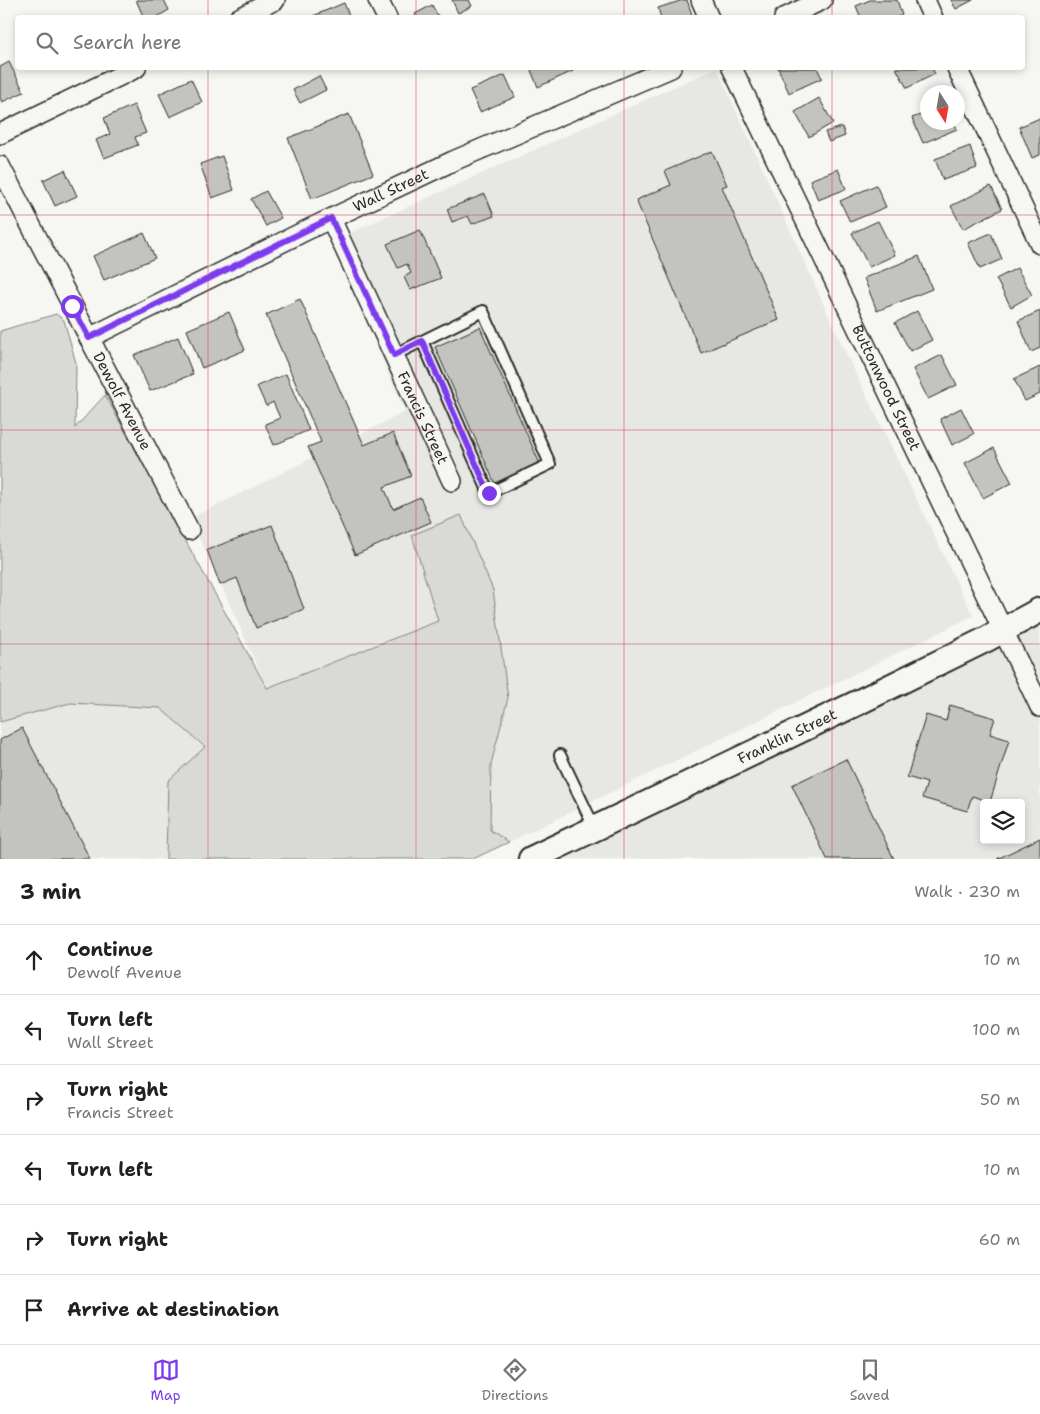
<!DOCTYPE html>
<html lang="en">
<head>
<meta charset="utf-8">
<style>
	body { margin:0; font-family:"Shantell Sans",sans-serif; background:#f6f6f6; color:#202124 }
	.controls { position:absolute; right:15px; bottom:15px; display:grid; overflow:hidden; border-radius:5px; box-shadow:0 2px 8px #0003 }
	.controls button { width:45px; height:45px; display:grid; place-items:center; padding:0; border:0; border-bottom:1px solid #e0e0e0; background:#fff; color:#202124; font:25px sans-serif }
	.compass { position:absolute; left:920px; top:85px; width:45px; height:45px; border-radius:50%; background:#fff; box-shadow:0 2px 8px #0003; rotate:169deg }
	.stop { position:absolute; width:15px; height:15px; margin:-11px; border:4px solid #7c3aed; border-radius:50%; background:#fff }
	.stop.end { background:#7c3aed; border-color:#fff; box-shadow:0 1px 5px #0008 }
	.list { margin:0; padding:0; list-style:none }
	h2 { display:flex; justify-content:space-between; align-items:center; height:65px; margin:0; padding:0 20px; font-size:21px }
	h2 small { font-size:16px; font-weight:400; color:#757577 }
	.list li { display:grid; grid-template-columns:32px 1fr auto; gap:15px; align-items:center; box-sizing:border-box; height:70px; padding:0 20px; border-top:1px solid #e0e0e0 }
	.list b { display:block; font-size:19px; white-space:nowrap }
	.list p { margin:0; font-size:16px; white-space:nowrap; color:#757577 }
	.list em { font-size:16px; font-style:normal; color:#757577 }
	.icon { flex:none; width:28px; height:28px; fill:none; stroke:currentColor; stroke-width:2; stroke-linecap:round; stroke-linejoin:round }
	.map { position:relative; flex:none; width:1040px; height:859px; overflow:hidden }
	.search { position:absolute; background:#fff; box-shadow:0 2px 8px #0003; left:15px; right:15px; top:15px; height:55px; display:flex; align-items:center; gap:12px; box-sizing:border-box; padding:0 18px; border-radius:5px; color:#757577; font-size:19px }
	.sheet { height:485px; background:#fff }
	nav { display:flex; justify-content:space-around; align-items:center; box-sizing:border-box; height:70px; border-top:1px solid #e0e0e0; background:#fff; font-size:14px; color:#757577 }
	nav a { display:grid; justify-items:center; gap:2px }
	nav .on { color:#7c3aed }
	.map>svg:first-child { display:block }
	.built { fill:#e7e7e3; fill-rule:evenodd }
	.green { fill:#d9d9d5; stroke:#828280 }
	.building { fill:#c3c3c0; stroke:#2b2b2b }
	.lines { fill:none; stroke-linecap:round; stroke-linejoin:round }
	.service-casing { stroke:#2b2b2b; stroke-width:14 }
	.minor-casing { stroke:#2b2b2b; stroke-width:22 }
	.tertiary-casing { stroke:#2b2b2b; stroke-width:28 }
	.service { stroke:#f6f6f2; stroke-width:10 }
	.minor { stroke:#f6f6f2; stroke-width:19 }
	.tertiary { stroke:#f6f6f2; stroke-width:24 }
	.route { stroke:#7c3aed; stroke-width:6 }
	.grid { fill:none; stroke:#d1495b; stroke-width:1; stroke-opacity:0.55 }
	.labels { text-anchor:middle; stroke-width:4; stroke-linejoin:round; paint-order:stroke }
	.street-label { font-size:15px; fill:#2b2b2b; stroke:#f6f6f2 }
</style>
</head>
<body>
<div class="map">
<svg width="1040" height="859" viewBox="0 0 1040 859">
	<rect width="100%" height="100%" fill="#f6f6f2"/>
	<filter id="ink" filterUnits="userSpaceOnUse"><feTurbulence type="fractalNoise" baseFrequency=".02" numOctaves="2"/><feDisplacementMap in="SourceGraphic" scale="10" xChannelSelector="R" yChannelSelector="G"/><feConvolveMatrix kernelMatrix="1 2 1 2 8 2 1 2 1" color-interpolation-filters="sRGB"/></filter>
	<g filter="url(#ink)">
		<g class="built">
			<path d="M716 68H717L842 345 973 616 509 842 490 830 491 764 508 698 461 515 412 536 438 621 267 688 207 553 189 519 405 412 332 241Z"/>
			<path d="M1040 620V859H566ZM984 803H1021V840H984Z"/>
			<path d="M70 703 160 708 205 747 168 781 166 859H0V722Z"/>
		</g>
		<path class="green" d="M56 314 64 320 76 363 75 428 105 395 267 688 438 621 412 535 461 515 493 590 508 698 491 764 490 830 509 842 473 859H166L168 781 205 747 160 708 70 703 0 722V331Z"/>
		<g class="building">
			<path d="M136 0H164L169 10 155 18H144Z"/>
			<path d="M452 0H469L472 6 458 13Z"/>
			<path d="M683 0H687L693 18H661L658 8Z"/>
			<path d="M870 0H897L902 15 895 18H861L856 6Z"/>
			<path d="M951 0H973L956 9Z"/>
			<path d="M344 3 350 18H313V16Z"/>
			<path d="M432 5 439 18H417L415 14Z"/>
			<path d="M9 62 24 92 2 102 0 98V67Z"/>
			<path d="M530 68H572L573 71 538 87Z"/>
			<path d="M778 68H817L822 78 789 93Z"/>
			<path d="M896 68H932L935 74 907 88Z"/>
			<path d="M505 75 515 97 480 112 470 90Z"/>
			<path d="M319 76 326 90 300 103 293 90Z"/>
			<path d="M191 79 202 102 170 117 159 94Z"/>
			<path d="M819 98 833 123 809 137 795 112Z"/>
			<path d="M134 105 146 133 135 137 138 145 104 158 96 140 110 134 104 118Z"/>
			<path d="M928 112V122H954L957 129 923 143 912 118Z"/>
			<path d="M349 114 373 174 312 199 288 138Z"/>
			<path d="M1040 118V155L1032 158 1019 127Z"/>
			<path d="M842 127 845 136 829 142 825 132Z"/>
			<path d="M970 146 977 168 943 180 935 159Z"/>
			<path d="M712 151 727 185 722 187 779 320 701 353 636 200 671 185 665 171Z"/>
			<path d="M222 156 234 190 212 198 200 164Z"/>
			<path d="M838 169 846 189 818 200 810 180Z"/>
			<path d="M65 170 77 196 55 206 43 180Z"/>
			<path d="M876 185 886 207 850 222 840 201Z"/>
			<path d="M991 186 1002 209 963 229 951 206Z"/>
			<path d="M266 191 281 218 266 226 251 199Z"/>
			<path d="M485 194 494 216 472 224 468 216 452 222 447 209Z"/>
			<path d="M878 221 895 255 869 267 852 233Z"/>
			<path d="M420 230 441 278 410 290 404 277 411 273 407 264 398 268 387 244Z"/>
			<path d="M144 233 155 258 104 280 93 256Z"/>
			<path d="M991 233 1002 259 980 269 968 243Z"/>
			<path d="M919 256 932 289 877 311 864 278Z"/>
			<path d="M1017 268 1032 295 1011 307 996 279Z"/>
			<path d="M300 299 364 445 393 433 411 476 384 487 393 509 420 497 431 522 355 555 308 447 321 442 266 315Z"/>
			<path d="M917 311 932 340 910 351 895 323Z"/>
			<path d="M1040 311V348L1031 352 1018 321Z"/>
			<path d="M229 312 245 350 202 368 187 330Z"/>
			<path d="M480 327 540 464 495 484 435 347Z"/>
			<path d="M178 337 193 374 150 391 134 355Z"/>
			<path d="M942 355 957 385 928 399 913 369Z"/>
			<path d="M1040 367V394L1025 401 1014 379Z"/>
			<path d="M286 374 309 430 274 445 265 424 280 418 273 402 266 406 257 386Z"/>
			<path d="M961 408 974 434 952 445 940 419Z"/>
			<path d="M994 448 1012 483 983 498 965 463Z"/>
			<path d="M272 525 304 609 256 628 237 578 220 585 207 550Z"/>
			<path d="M950 705 995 718 990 734 1009 740 990 802 972 796 967 811 922 798 927 783 907 777 926 715 946 721Z"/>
			<path d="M22 728 90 859H0V740Z"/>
			<path d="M846 759 894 859H827L792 785Z"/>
			<path d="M1040 838V859H997Z"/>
		</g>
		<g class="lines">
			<g class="service-casing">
				<g id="service">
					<path d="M394 355 483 311 550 464 489 493 422 341"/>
					<path d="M560 755 595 829"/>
				</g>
			</g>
			<g class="minor-casing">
				<g id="minor">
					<path d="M378 0 387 18"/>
					<path d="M701 0 709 18"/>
					<path d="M925 0 933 18"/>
					<path d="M239 18 275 0"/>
					<path d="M784 18 822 0"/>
					<path id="s1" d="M732 68 1040 707"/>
					<path d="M957 68 1040 244"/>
					<path d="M0 134 136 68"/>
					<path id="s2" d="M0 166 189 530"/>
					<path id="s3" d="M331 219 452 481"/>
					<path id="s4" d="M89 338 313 227 453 161 671 68"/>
				</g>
			</g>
			<g class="tertiary-casing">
				<g id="tertiary">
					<path id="s5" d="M531 859 855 704 987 639 1040 610"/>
				</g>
			</g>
			<use href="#service" class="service"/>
			<use href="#minor" class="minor"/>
			<use href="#tertiary" class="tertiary"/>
		</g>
	</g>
	<g class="lines" filter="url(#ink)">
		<path class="route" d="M72 306 89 338 331 218 394 355 422 341 489 493"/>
	</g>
	<path class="grid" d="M208 0V18M416 0V18M624 0V18M832 0V18M208 68V859M416 68V859M624 68V859M832 68V859M0 215H1040M0 430H1040M0 644H1040"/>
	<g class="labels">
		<g class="street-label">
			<text dy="5" stroke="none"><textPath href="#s4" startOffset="336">Wall Street</textPath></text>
			<text dy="5" stroke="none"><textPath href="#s1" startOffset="355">Buttonwood Street</textPath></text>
			<text dy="5" stroke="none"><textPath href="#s2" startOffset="265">Dewolf Avenue</textPath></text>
			<text dy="5" stroke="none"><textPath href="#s3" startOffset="219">Francis Street</textPath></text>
			<text dy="5" stroke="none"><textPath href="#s5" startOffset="284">Franklin Street</textPath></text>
		</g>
	</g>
</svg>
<div class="controls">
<button><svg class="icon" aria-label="layers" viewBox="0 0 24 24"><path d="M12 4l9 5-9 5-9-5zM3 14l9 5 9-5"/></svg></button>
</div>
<svg class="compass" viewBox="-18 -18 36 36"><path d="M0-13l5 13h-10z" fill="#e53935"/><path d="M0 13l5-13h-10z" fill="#757577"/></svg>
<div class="stop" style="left:72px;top:306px"></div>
<div class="stop end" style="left:489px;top:493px"></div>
<div class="search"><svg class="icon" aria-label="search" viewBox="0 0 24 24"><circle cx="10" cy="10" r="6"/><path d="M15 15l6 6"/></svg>Search here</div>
</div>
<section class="sheet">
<h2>3 min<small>Walk · 230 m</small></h2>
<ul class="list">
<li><svg class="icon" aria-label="ahead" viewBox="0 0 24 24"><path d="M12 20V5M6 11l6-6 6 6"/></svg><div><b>Continue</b><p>Dewolf Avenue</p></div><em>10 m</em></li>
<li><svg class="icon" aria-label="left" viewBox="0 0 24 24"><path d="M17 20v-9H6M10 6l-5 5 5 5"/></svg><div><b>Turn left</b><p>Wall Street</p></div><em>100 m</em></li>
<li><svg class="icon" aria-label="right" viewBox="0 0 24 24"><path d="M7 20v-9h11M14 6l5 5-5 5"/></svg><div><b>Turn right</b><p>Francis Street</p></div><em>50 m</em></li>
<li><svg class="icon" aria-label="left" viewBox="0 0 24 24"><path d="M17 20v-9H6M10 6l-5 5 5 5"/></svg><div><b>Turn left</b></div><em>10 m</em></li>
<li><svg class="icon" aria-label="right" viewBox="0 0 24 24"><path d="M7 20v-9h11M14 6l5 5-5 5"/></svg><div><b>Turn right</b></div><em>60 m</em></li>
<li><svg class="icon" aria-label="arrive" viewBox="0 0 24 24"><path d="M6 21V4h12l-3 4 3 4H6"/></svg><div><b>Arrive at destination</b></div></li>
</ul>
</section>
<nav>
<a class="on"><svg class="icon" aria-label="map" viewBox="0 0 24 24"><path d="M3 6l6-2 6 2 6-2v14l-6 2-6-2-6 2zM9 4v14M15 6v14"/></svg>Map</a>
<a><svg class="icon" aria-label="directions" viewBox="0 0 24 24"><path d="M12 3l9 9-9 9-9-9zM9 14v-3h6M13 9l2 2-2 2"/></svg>Directions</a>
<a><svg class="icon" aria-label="saved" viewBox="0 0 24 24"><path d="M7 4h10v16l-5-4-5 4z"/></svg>Saved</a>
</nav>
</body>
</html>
